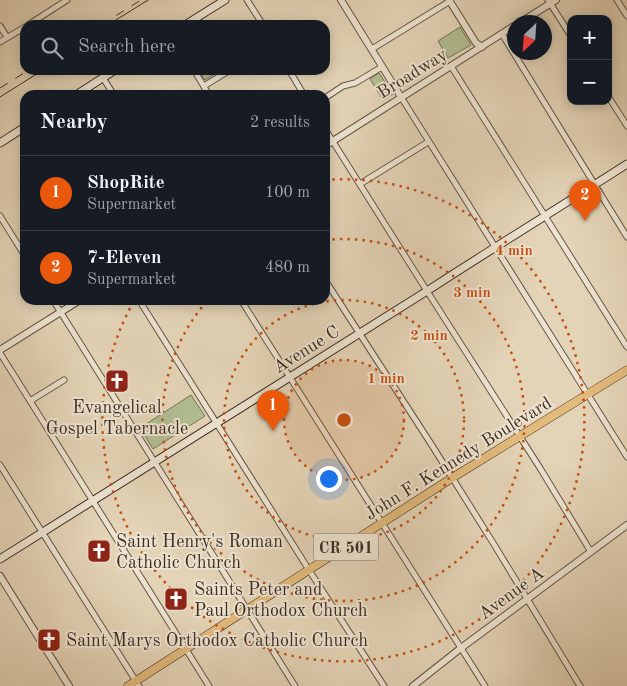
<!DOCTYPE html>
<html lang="en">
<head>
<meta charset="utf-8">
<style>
	body { margin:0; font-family:"Old Standard TT",serif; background:#20242c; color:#f1f3f6 }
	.controls { position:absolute; right:15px; top:15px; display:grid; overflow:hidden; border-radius:10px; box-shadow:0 2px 12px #0003 }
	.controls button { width:45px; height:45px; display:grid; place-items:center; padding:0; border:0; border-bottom:1px solid #363941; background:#171b24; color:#f1f3f6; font:25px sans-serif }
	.compass { position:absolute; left:507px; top:15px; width:45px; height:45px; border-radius:50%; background:#171b24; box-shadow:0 2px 12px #0003; rotate:205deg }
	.you { position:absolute; left:328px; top:478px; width:18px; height:18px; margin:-12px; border:4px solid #fff; border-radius:50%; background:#1a73e8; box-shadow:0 0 0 8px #1a73e833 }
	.badge { display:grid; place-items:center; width:32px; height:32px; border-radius:50%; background:#ea580c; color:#fff; font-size:16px; font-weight:700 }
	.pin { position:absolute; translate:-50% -41px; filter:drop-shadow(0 1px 2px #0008) }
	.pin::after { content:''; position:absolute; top:26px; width:18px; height:15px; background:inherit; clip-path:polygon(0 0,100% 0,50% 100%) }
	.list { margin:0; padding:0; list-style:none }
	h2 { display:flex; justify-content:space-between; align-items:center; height:65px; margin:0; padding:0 20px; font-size:21px }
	h2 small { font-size:16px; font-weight:400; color:#9ea1a6 }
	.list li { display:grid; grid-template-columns:32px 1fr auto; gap:15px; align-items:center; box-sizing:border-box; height:75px; padding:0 20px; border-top:1px solid #363941 }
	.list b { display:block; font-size:19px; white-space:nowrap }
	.list p { margin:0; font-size:16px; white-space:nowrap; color:#9ea1a6 }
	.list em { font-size:16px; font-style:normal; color:#9ea1a6 }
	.icon { flex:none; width:28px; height:28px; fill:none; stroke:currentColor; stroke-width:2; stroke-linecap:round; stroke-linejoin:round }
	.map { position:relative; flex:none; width:627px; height:686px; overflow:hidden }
	.search { position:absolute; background:#171b24; box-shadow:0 2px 12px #0003; left:20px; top:20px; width:310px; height:55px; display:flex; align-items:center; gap:12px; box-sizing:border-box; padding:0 18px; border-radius:15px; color:#9ea1a6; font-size:19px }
	.panel { position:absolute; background:#171b24; box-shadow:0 2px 12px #0003; left:20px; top:90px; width:310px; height:215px; border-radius:15px }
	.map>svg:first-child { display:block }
	.green { fill:#b0be92; stroke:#76755a }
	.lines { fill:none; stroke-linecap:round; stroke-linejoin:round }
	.minor-casing { stroke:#665646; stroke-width:7 }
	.tertiary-casing { stroke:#665646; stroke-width:8 }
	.secondary-casing { stroke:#3c2c21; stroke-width:9 }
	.primary-casing { stroke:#3c2c21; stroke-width:9 }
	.minor { stroke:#ede3d0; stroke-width:5 }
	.tertiary { stroke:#ede3d0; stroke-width:6 }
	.secondary { stroke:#ede3d0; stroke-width:7 }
	.primary { stroke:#e2ba7c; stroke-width:8 }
	.tram { stroke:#3c2c21; stroke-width:1 }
	.rail { stroke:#3c2c21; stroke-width:1; stroke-dasharray:9 9; stroke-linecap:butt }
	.ring { fill:none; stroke:#c65010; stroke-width:2.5; stroke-dasharray:2.5 5 }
	.labels { text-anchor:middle; stroke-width:4; stroke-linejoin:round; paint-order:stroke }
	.shield { fill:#ede3d0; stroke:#716356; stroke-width:1 }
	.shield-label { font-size:16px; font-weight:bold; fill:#3c2c21 }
	.street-label { font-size:18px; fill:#3c2c21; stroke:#ede3d0 }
	.poi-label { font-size:18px; fill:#3c2c21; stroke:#ede3d0; text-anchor:start }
	.centre { fill:#c65010; stroke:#ede3d0; stroke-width:2.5 }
	.ring-label { font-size:15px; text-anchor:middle; font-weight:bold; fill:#c65010; stroke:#ede3d0; stroke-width:4; stroke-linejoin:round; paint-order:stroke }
</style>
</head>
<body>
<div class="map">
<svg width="627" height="686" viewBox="0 0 627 686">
	<rect width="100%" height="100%" fill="#e4d4b7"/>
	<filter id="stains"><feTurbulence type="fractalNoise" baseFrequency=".004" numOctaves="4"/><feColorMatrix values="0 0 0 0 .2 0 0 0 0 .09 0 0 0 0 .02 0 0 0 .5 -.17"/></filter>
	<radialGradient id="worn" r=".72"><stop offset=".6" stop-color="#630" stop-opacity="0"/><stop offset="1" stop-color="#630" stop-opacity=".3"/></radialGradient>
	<g class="green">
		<path d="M460 27 471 45 448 58 438 41Z"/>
		<path d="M198 70H221L205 80Z"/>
		<path d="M379 73 393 94 383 100 370 79Z"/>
		<path d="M191 395 205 416 153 449 140 428Z"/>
	</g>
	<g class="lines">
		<g class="minor-casing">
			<g id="minor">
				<path d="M247 0 263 25"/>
				<path d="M548 0 571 36"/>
				<path d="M617 0 627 16"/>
				<path d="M28 25 67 0"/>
				<path d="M0 26 7 37"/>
				<path d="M502 34 627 237"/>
				<path d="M0 42 25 27"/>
				<path d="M372 49 450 1"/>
				<path d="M451 66 627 347"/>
				<path d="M194 70 209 95"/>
				<path d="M289 70 304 95"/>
				<path d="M103 78 114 95"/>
				<path d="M204 86 230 70"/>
				<path d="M608 96 627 126"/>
				<path d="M401 97 627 457"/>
				<path d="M325 98 343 86 355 83 382 67"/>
				<path d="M325 129 427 291 540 468 591 552"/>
				<path d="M360 184 428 142"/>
				<path d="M0 216 25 256"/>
				<path d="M325 280 433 447 495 546 580 686"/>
				<path d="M53 300 295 686"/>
				<path d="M139 300 309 570 384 686"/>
				<path d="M241 300 485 686"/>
				<path d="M0 353 209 686"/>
				<path d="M30 401 64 380"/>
				<path d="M0 465 139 686"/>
			</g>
		</g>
		<g class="tertiary-casing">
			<g id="tertiary">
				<path d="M341 0 401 97"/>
				<path d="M449 0 476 43 482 47"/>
				<path d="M521 22 556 0"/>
				<path d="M325 146 514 26"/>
				<path d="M0 350 80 300"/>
				<path d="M0 576 69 686"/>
				<path d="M413 686 461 648 627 525"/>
			</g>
		</g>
		<g class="secondary-casing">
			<g id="secondary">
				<path d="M185 25 225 0"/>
				<path d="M76 95 115 70"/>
				<path d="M0 143 25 127"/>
				<path d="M0 559 427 291C493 248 560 207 627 164"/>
			</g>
		</g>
		<g class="primary-casing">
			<path id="primary" d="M128 686 452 478 627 370"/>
		</g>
		<use href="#minor" class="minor"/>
		<use href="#tertiary" class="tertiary"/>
		<use href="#secondary" class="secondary"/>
		<use href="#primary" class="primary"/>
		<g class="tram">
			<path d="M108 25 148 0"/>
			<path d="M0 97 43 70"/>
		</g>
		<g class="rail">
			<path d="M101 25 141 0"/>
			<path d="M0 88 29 70"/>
		</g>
	</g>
	<circle cx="344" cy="420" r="60" fill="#c65010" fill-opacity=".12"/>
	<g class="ring">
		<circle cx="344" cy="420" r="60"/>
		<circle cx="344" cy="420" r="120"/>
		<path d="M325 240A181 181 0 1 1 208 300"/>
		<path d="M325 180A241 241 0 1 1 134 301"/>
	</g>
	<defs>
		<g id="church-square" transform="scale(1.25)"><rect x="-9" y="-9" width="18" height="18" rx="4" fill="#8f2418" stroke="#ede3d0"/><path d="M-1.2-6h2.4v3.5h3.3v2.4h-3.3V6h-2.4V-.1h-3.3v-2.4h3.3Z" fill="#fff"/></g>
	</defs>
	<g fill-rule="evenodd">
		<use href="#church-square" x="117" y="381"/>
		<use href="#church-square" x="99" y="551"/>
		<use href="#church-square" x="176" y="599"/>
		<use href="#church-square" x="49" y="640"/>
	</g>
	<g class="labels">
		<rect class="shield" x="313.5" y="533.5" width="65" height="27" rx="4"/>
		<g class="shield-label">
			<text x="346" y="553">CR 501</text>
		</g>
		<g class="street-label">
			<text transform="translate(412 73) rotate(-32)" y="6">Broadway</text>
			<text transform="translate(306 349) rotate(-32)" y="6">Avenue C</text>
			<text transform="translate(458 458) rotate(-32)" y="6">John F. Kennedy Boulevard</text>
			<text transform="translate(511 593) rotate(-36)" y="6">Avenue A</text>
		</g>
		<g class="poi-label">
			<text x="117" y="413" text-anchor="middle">Evangelical<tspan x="117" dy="21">Gospel Tabernacle</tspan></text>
			<text x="116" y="547">Saint Henry's Roman<tspan x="116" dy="21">Catholic Church</tspan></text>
			<text x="194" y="595">Saints Peter and<tspan x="194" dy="21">Paul Orthodox Church</tspan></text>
			<text x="66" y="646">Saint Marys Orthodox Catholic Church</text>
		</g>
	</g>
	<circle cx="344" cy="420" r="8" class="centre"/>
	<g class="ring-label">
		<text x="514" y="255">4 min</text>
		<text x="472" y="297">3 min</text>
		<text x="429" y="340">2 min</text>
		<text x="386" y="383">1 min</text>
	</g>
	<rect width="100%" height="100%" filter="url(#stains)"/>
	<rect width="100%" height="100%" fill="url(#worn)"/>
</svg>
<div class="controls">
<button>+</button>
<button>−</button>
</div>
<svg class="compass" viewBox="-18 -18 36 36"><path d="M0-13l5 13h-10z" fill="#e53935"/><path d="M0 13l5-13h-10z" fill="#9ea1a6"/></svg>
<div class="you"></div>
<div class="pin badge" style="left:273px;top:431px">1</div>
<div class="pin badge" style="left:585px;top:221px">2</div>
<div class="search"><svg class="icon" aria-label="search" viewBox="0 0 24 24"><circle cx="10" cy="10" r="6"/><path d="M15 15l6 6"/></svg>Search here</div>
<section class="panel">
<h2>Nearby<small>2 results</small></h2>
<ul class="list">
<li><span class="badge">1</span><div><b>ShopRite</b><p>Supermarket</p></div><em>100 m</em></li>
<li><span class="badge">2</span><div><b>7-Eleven</b><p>Supermarket</p></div><em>480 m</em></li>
</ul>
</section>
</div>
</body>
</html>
